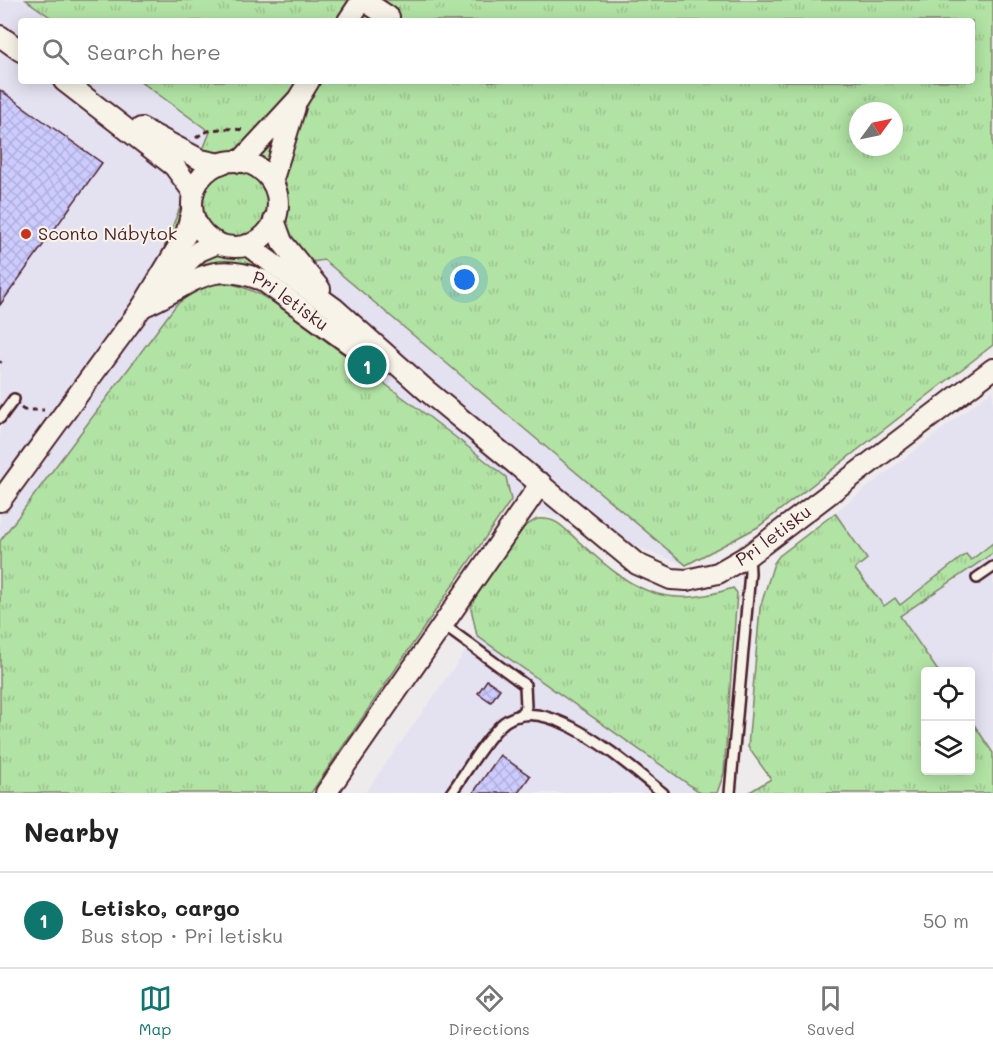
<!DOCTYPE html>
<html lang="en">
<head>
<meta charset="utf-8">
<style>
	body { margin:0; font-family:Mali,sans-serif; background:#f6f6f6; color:#222 }
	.controls { position:absolute; right:18px; bottom:18px; display:grid; overflow:hidden; border-radius:6px; box-shadow:0 3px 15px #0003 }
	.controls button { width:54px; height:54px; display:grid; place-items:center; padding:0; border:0; border-bottom:2px solid #e0e0e0; background:#fff; color:#222; font:30px sans-serif }
	.compass { position:absolute; left:849px; top:102px; width:54px; height:54px; border-radius:50%; background:#fff; box-shadow:0 3px 15px #0003; rotate:57deg }
	.you { position:absolute; left:465px; top:280px; width:21px; height:21px; margin:-15px; border:4px solid #fff; border-radius:50%; background:#1a73e8; box-shadow:0 0 0 9px #1a73e833 }
	.badge { display:grid; place-items:center; width:39px; height:39px; border-radius:50%; background:#0f766e; color:#fff; font-size:20px; font-weight:700 }
	.pin { position:absolute; translate:-50% -50%; border:3px solid #fff; box-shadow:0 2px 6px #0006 }
	.list { margin:0; padding:0; list-style:none }
	h2 { display:flex; justify-content:space-between; align-items:center; height:78px; margin:0; padding:0 24px; font-size:26px }
	h2 small { font-size:20px; font-weight:400; color:#767676 }
	.list li { display:grid; grid-template-columns:39px 1fr auto; gap:18px; align-items:center; box-sizing:border-box; height:96px; padding:0 24px; border-top:2px solid #e0e0e0 }
	.list b { display:block; font-size:22px; white-space:nowrap }
	.list p { margin:0; font-size:20px; white-space:nowrap; color:#767676 }
	.list em { font-size:20px; font-style:normal; color:#767676 }
	.icon { flex:none; width:33px; height:33px; fill:none; stroke:currentColor; stroke-width:2; stroke-linecap:round; stroke-linejoin:round }
	.map { position:relative; flex:none; width:993px; height:793px; overflow:hidden }
	.search { position:absolute; background:#fff; box-shadow:0 3px 15px #0003; left:18px; right:18px; top:18px; height:66px; display:flex; align-items:center; gap:15px; box-sizing:border-box; padding:0 21px; border-radius:6px; color:#767676; font-size:22px }
	.sheet { height:174px; background:#fff }
	nav { display:flex; justify-content:space-around; align-items:center; box-sizing:border-box; height:84px; border-top:2px solid #e0e0e0; background:#fff; font-size:16px; color:#767676 }
	nav a { display:grid; justify-items:center; gap:3px }
	nav .on { color:#0f766e }
	.map>svg:first-child { display:block }
	.built { fill:#e4e1f1; fill-rule:evenodd }
	.grass { fill:url(#grass-tufts); stroke:#7e8168; stroke-width:1.5; fill-rule:evenodd }
	.building { fill:url(#building-cross-hatch); stroke:#4a1f2b; stroke-width:1.5 }
	.lines { fill:none; stroke-linecap:round; stroke-linejoin:round }
	.service-casing { stroke:#4a1f2b; stroke-width:14 }
	.minor-casing { stroke:#4a1f2b; stroke-width:24 }
	.path { stroke:#4a1f2b; stroke-width:3; stroke-dasharray:6 4.5; stroke-linecap:butt }
	.service { stroke:#f7f3e8; stroke-width:9 }
	.minor { stroke:#f7f3e8; stroke-width:20 }
	.poi-dot { fill:#c8321e; stroke:#f7f3e8; stroke-width:2 }
	.labels { text-anchor:middle; stroke-width:4.5; stroke-linejoin:round; paint-order:stroke }
	.poi-label { font-size:18px; fill:#4a1f2b; stroke:#f7f3e8; text-anchor:start }
	.street-label { font-size:18px; fill:#4a1f2b; stroke:#f7f3e8 }
</style>
</head>
<body>
<div class="map">
<svg width="993" height="793" viewBox="0 0 993 793">
	<defs>
		<pattern id="grass-tufts" width="24" height="20" patternUnits="userSpaceOnUse" patternTransform="scale(1.5)"><rect width="24" height="20" fill="#b1e3a4"/><path d="M3 7l-1-3M5 7V3M7 7l1-3M15 17l-1-3M17 17v-4M19 17l1-3" fill="none" stroke="#9ac28d"/></pattern>
		<pattern id="building-cross-hatch" width="8" height="8" patternUnits="userSpaceOnUse" patternTransform="scale(1.5)"><rect width="8" height="8" fill="#cccbfe"/><path d="M0 0l8 8M0 8l8-8" fill="none" stroke="#b1aeda"/></pattern>
	</defs>
	<rect width="100%" height="100%" fill="#eeebec"/>
	<filter id="ink" filterUnits="userSpaceOnUse"><feTurbulence type="fractalNoise" baseFrequency=".0167" numOctaves="2"/><feDisplacementMap in="SourceGraphic" scale="12" xChannelSelector="R" yChannelSelector="G"/><feConvolveMatrix kernelMatrix="1 2 1 2 8 2 1 2 1" color-interpolation-filters="sRGB"/></filter>
	<g filter="url(#ink)">
		<g class="built">
			<path d="M0 0H26L56 21H21V81H140L211 132 142 302 214 278 324 260 686 565 511 500 311 793H0Z"/>
			<path d="M993 390V793H748L771 779 748 747 760 608 774 563 779 556ZM926 672H970V770H926Z"/>
			<path d="M478 634 701 793H365Z"/>
		</g>
		<g class="grass">
			<path d="M26 0H993V345L758 527 686 565 324 260 214 278 142 303 210 132 140 81H972V21H56ZM858 111H894V147H858Z"/>
			<path d="M220 282C263 286 300 323 334 347 393 389 450 432 506 477L511 500 311 793H0V541L176 305 201 287Z"/>
			<path d="M835 513 867 559 855 569 884 606 895 598 900 605 966 554 971 560 993 543V553L900 616 938 671 926 672V770H970L971 720 993 753V793H748L771 779 748 747 760 608 774 563 779 556Z"/>
			<path d="M537 519C556 517 563 527 576 539 629 587 660 612 733 588L737 593 724 773 717 793H701L477 636 471 608 475 594 522 528Z"/>
		</g>
		<g class="building">
			<path d="M0 90 102 163 0 305Z"/>
			<path d="M487 680 500 689 491 702 478 693Z"/>
			<path d="M500 755 530 776 518 793H473Z"/>
		</g>
		<g class="lines">
			<g class="service-casing">
				<g id="service">
					<path d="M0 418 14 399"/>
					<path d="M977 578 993 567"/>
					<path d="M442 624 525 685 526 707 519 716"/>
					<path d="M451 793C467 771 481 745 500 726 542 684 630 768 663 793"/>
					<path d="M730 793 750 573 749 555"/>
				</g>
			</g>
			<g class="minor-casing">
				<g id="minor">
					<path d="M363 0 389 17"/>
					<path d="M348 21 362 0"/>
					<path d="M0 36 21 51"/>
					<path d="M64 81 174 166 193 192"/>
					<path d="M141 128 201 160 220 164"/>
					<circle cx="235" cy="204" r="43"/>
					<path d="M240 162 298 99 309 81"/>
					<path d="M272 182 295 107"/>
					<path d="M274 220 282 242 320 289"/>
					<path id="s1" d="M247 245 334 308 427 391 637 564 671 579 687 580 718 573 749 555 993 369"/>
					<path d="M165 283 199 251 218 243"/>
					<path id="s2" d="M142 307C191 287 206 258 262 280L350 344 384 365"/>
					<path d="M0 501 142 307 186 234 192 211"/>
					<path d="M326 793 541 483"/>
				</g>
			</g>
			<g class="path">
				<path d="M196 138C208 127 229 128 244 130"/>
				<path d="M0 363 1 361"/>
				<path d="M21 408 24 410H44"/>
			</g>
			<use href="#service" class="service"/>
			<use href="#minor" class="minor"/>
		</g>
	</g>
	<circle class="poi-dot" cx="26" cy="234" r="6"/>
	<g class="labels">
		<g class="poi-label">
			<text x="38" y="240">Sconto Nábytok</text>
		</g>
		<g class="street-label">
			<text dy="6" stroke="none"><textPath href="#s2" startOffset="164">Pri letisku</textPath></text>
			<text dy="6" stroke="none"><textPath href="#s1" startOffset="656">Pri letisku</textPath></text>
		</g>
	</g>
</svg>
<div class="controls">
<button><svg class="icon" aria-label="locate" viewBox="0 0 24 24"><circle cx="12" cy="12" r="6"/><path d="M12 2v4M12 18v4M2 12h4M18 12h4"/></svg></button>
<button><svg class="icon" aria-label="layers" viewBox="0 0 24 24"><path d="M12 4l9 5-9 5-9-5zM3 14l9 5 9-5"/></svg></button>
</div>
<svg class="compass" viewBox="-18 -18 36 36"><path d="M0-13l5 13h-10z" fill="#e53935"/><path d="M0 13l5-13h-10z" fill="#767676"/></svg>
<div class="you"></div>
<div class="pin badge" style="left:367px;top:365px">1</div>
<div class="search"><svg class="icon" aria-label="search" viewBox="0 0 24 24"><circle cx="10" cy="10" r="6"/><path d="M15 15l6 6"/></svg>Search here</div>
</div>
<section class="sheet">
<h2>Nearby<small></small></h2>
<ul class="list">
<li><span class="badge">1</span><div><b>Letisko, cargo</b><p>Bus stop · Pri letisku</p></div><em>50 m</em></li>
</ul>
</section>
<nav>
<a class="on"><svg class="icon" aria-label="map" viewBox="0 0 24 24"><path d="M3 6l6-2 6 2 6-2v14l-6 2-6-2-6 2zM9 4v14M15 6v14"/></svg>Map</a>
<a><svg class="icon" aria-label="directions" viewBox="0 0 24 24"><path d="M12 3l9 9-9 9-9-9zM9 14v-3h6M13 9l2 2-2 2"/></svg>Directions</a>
<a><svg class="icon" aria-label="saved" viewBox="0 0 24 24"><path d="M7 4h10v16l-5-4-5 4z"/></svg>Saved</a>
</nav>
</body>
</html>
